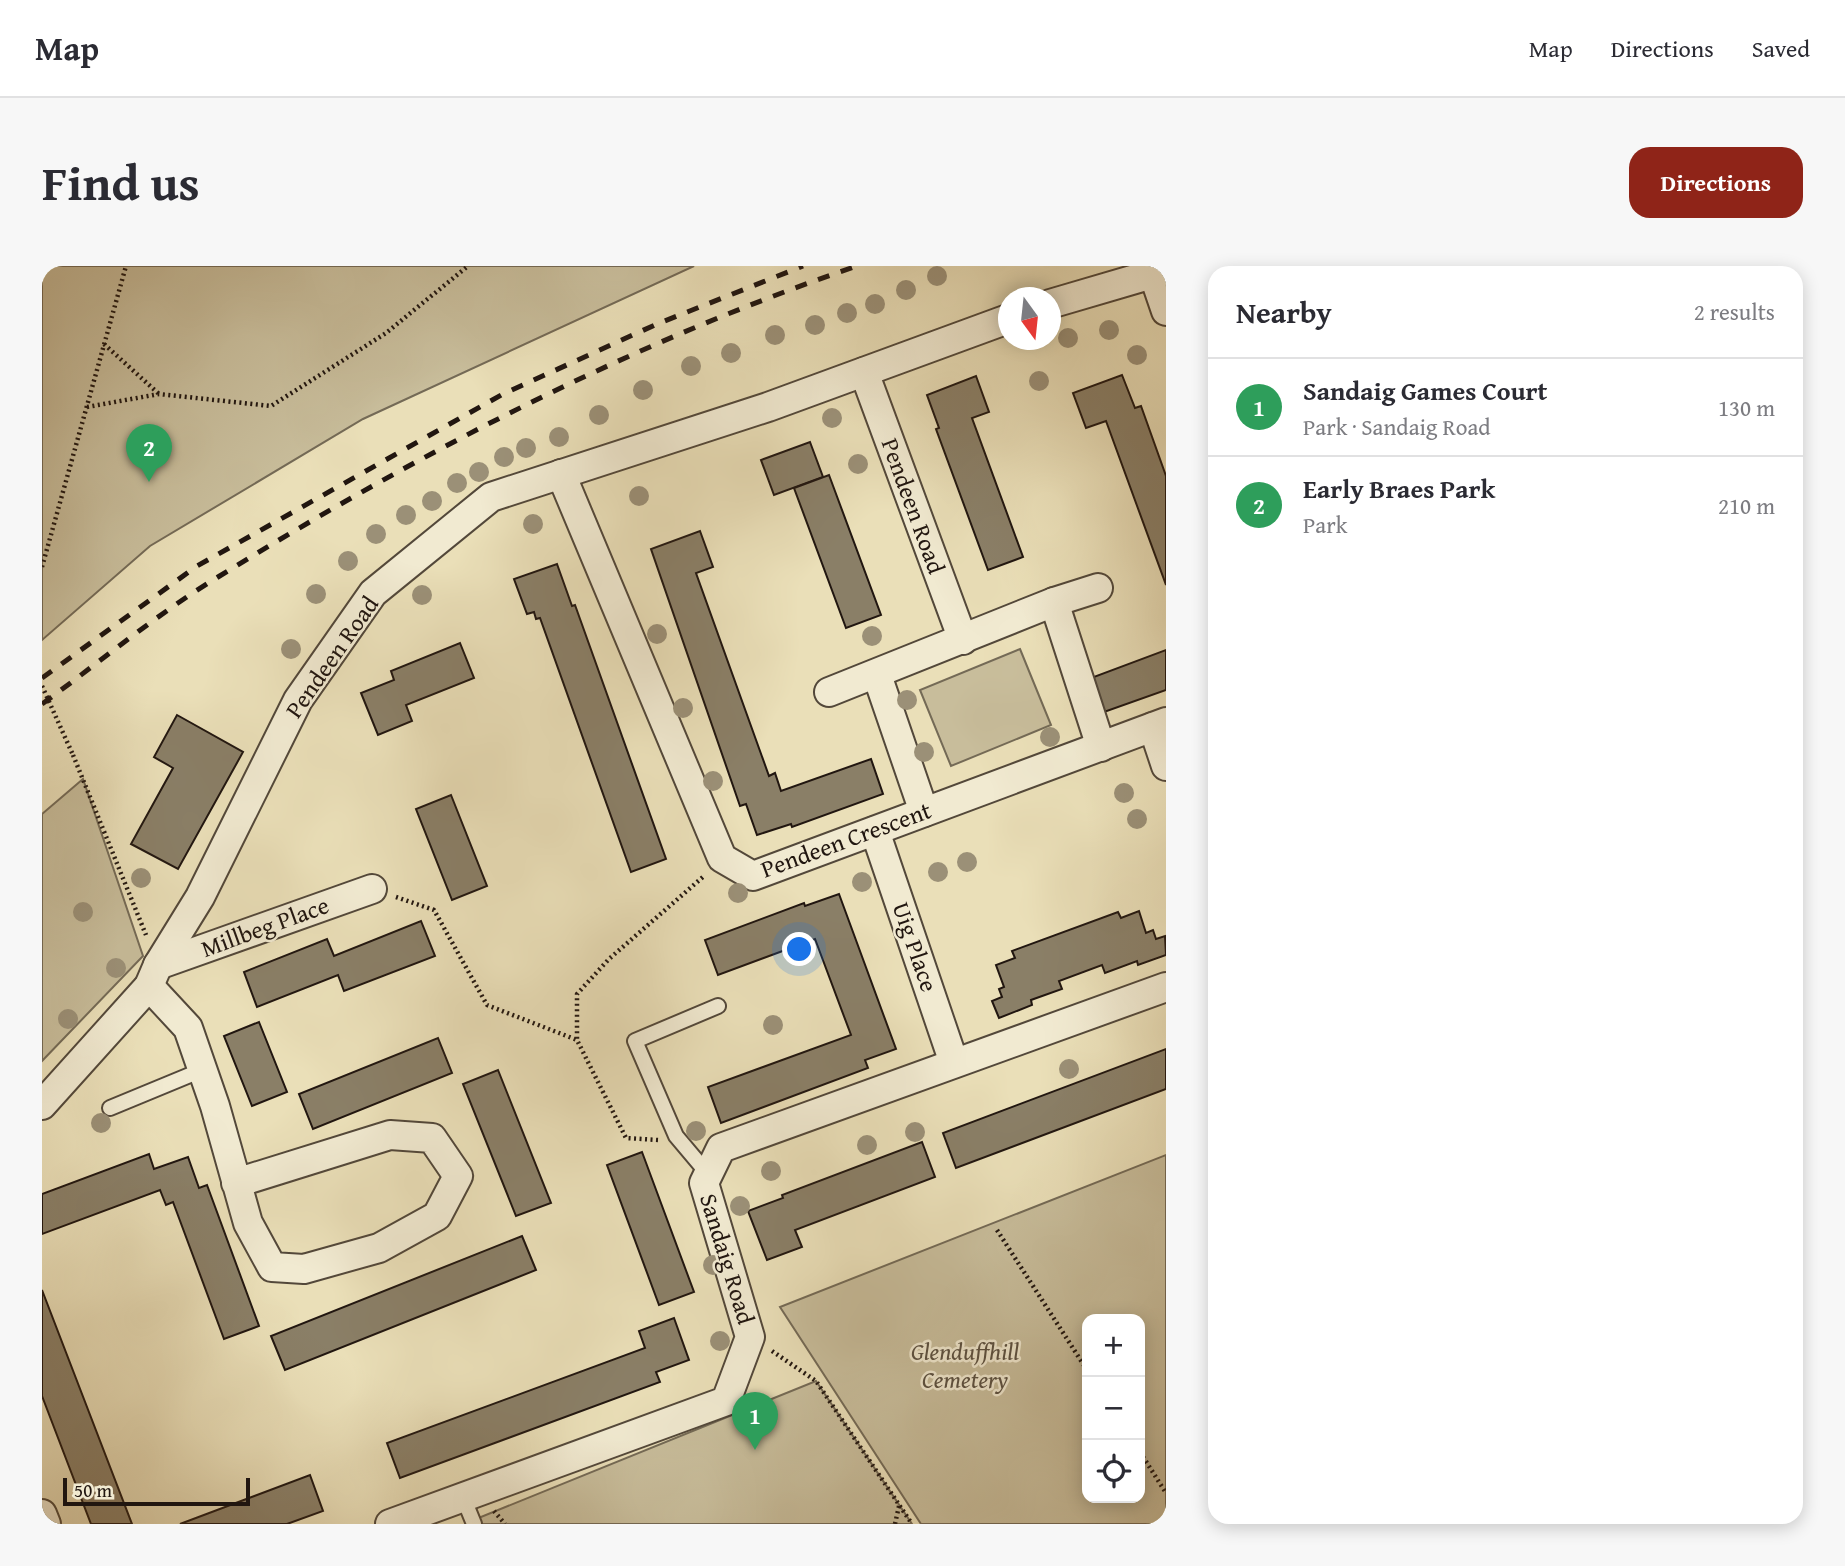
<!DOCTYPE html>
<html lang="en">
<head>
<meta charset="utf-8">
<style>
	body { margin:0; font-family:"Gentium Book Plus",serif; background:#f7f7f7; color:#2b2b33 }
	.controls { position:absolute; right:21px; bottom:21px; display:grid; overflow:hidden; border-radius:14px; box-shadow:0 4px 18px #0003 }
	.controls button { width:63px; height:63px; display:grid; place-items:center; padding:0; border:0; border-bottom:2px solid #e1e1e2; background:#fff; color:#2b2b33; font:35px sans-serif }
	.compass { position:absolute; left:956px; top:21px; width:63px; height:63px; border-radius:50%; background:#fff; box-shadow:0 4px 18px #0003; rotate:165deg }
	.scale { position:absolute; left:21px; bottom:18px; width:187px; box-sizing:border-box; padding-left:7px; border:4px solid #211610; border-top:0; font-size:19px; line-height:24px; white-space:nowrap; color:#211610; -webkit-text-stroke:5px #f1ead1; paint-order:stroke }
	.you { position:absolute; left:758px; top:684px; width:24px; height:24px; margin:-18px; border:5px solid #fff; border-radius:50%; background:#1a73e8; box-shadow:0 0 0 10px #1a73e833 }
	.badge { display:grid; place-items:center; width:46px; height:46px; border-radius:50%; background:#8f2418; color:#fff; font-size:23px; font-weight:700 }
	.pin { position:absolute; translate:-50% -58px; filter:drop-shadow(0 2px 4px #0008) }
	.pin::after { content:''; position:absolute; top:37px; width:24px; height:21px; background:inherit; clip-path:polygon(0 0,100% 0,50% 100%) }
	.list { margin:0; padding:0; list-style:none }
	h2 { display:flex; justify-content:space-between; align-items:center; height:91px; margin:0; padding:0 28px; font-size:30px }
	h2 small { font-size:23px; font-weight:400; color:#7c7c81 }
	.list li { display:grid; grid-template-columns:46px 1fr auto; gap:21px; align-items:center; box-sizing:border-box; height:98px; padding:0 28px; border-top:2px solid #e1e1e2 }
	.list b { display:block; font-size:26px; white-space:nowrap }
	.list p { margin:0; font-size:23px; white-space:nowrap; color:#7c7c81 }
	.list em { font-size:23px; font-style:normal; color:#7c7c81 }
	.icon { flex:none; width:38px; height:38px; fill:none; stroke:currentColor; stroke-width:2; stroke-linecap:round; stroke-linejoin:round }
	.map { position:relative; flex:none; width:1124px; height:1258px; overflow:hidden; border-radius:21px }
	header { display:flex; align-items:center; gap:42px; box-sizing:border-box; height:98px; padding:0 35px; background:#fff; border-bottom:2px solid #e1e1e2 }
	header strong { font-size:33px }
	nav { display:flex; gap:38px; margin-inline-start:auto; font-size:24px }
	.intro { display:flex; align-items:center; justify-content:space-between; box-sizing:border-box; height:168px; padding:0 42px }
	h1 { margin:0; font-size:49px }
	.button { padding:18px 32px; border-radius:21px; background:#8f2418; color:#fff; font-size:24px; font-weight:700 }
	main { display:flex; gap:42px; padding:0 42px }
	aside { flex:1; background:#fff; border-radius:21px; box-shadow:0 4px 18px #0003 }
	.map>svg:first-child { display:block }
	.green { fill:#c8bd9b; stroke:#746a56; stroke-width:2; fill-rule:evenodd }
	.building { fill:#8a7f67; stroke:#211610; stroke-width:2 }
	.lines { fill:none; stroke-linecap:round; stroke-linejoin:round }
	.lane-casing { stroke:#53483a; stroke-width:18 }
	.street-casing { stroke:#53483a; stroke-width:32 }
	.path { stroke:#211610; stroke-width:4.5; stroke-dasharray:2 3.5; stroke-linecap:butt }
	.lane { stroke:#f1ead1; stroke-width:14 }
	.street { stroke:#f1ead1; stroke-width:28 }
	.rail { stroke:#211610; stroke-width:5; stroke-dasharray:12 12; stroke-linecap:butt }
	.path-bridge { stroke:#211610; stroke-width:4.5; stroke-dasharray:2 3.5; stroke-linecap:butt }
	.tree { fill:#9b9077 }
	.labels { text-anchor:middle; stroke-width:5; stroke-linejoin:round; paint-order:stroke }
	.street-label { font-size:24px; fill:#211610; stroke:#f1ead1 }
	.park-label { font-size:24px; font-style:italic; fill:#5b5041; stroke:#f1ead1 }
</style>
</head>
<body>
<header>
<strong>Map</strong>
<nav><a>Map</a><a>Directions</a><a>Saved</a></nav>
</header>
<div class="intro"><h1>Find us</h1><a class="button">Directions</a></div>
<main>
<div class="map">
<svg width="1124" height="1258" viewBox="0 0 1124 1258">
	<rect width="100%" height="100%" fill="#eadfb8"/>
	<filter id="stains"><feTurbulence type="fractalNoise" baseFrequency=".00286" numOctaves="4"/><feColorMatrix values="0 0 0 0 .2 0 0 0 0 .09 0 0 0 0 .02 0 0 0 .5 -.17"/></filter>
	<radialGradient id="worn" r=".72"><stop offset=".6" stop-color="#630" stop-opacity="0"/><stop offset="1" stop-color="#630" stop-opacity=".3"/></radialGradient>
	<g class="green">
		<path d="M0 0H652L321 153 108 280 0 374Z"/>
		<path d="M978 383 1009 459 909 500 878 424Z"/>
		<path d="M41 513 101 690 0 795V548Z"/>
		<path d="M1124 889V1258H879L738 1041ZM1045 1053H1098V1232H1045Z"/>
		<path d="M774 1115 870 1258H437L434 1253Z"/>
	</g>
	<g class="building">
		<path d="M1080 109 1093 142 1099 140 1124 210V319L1064 155 1044 162 1031 127Z"/>
		<path d="M934 110 947 146 930 152 981 291 946 304 894 163 897 162 885 129Z"/>
		<path d="M768 176 781 211 732 229 719 194Z"/>
		<path d="M787 209 839 349 804 362 752 222Z"/>
		<path d="M658 265 671 301 654 307 727 510 733 507 739 525 829 493 841 528 750 561 749 558 715 569 704 538 698 540 609 283Z"/>
		<path d="M515 298 530 340 533 339 624 593 589 606 498 352 494 353 492 346 485 348 472 313Z"/>
		<path d="M418 377 432 412 364 439 370 455 336 469 319 427 352 414 349 405Z"/>
		<path d="M1124 384V424L1062 446 1049 412Z"/>
		<path d="M135 449 201 486 136 603 89 578 131 502 112 491Z"/>
		<path d="M409 529 445 620 410 634 374 543Z"/>
		<path d="M797 628 854 783 823 794 826 802 679 857 666 821 809 769 773 673 676 709 663 674 762 637 763 640Z"/>
		<path d="M1097 645 1104 667 1111 664 1114 673 1123 670 1124 689 1096 699 1095 695 1063 707 1060 699 1017 715 1020 723 989 734 990 739 957 752 950 735 960 731 957 723 962 721 954 699 973 692 970 685 1076 646 1079 652Z"/>
		<path d="M379 655 393 690 302 725 296 709 215 741 202 706 285 673 292 690Z"/>
		<path d="M217 756 245 826 210 840 182 770Z"/>
		<path d="M396 772 410 807 271 863 257 828Z"/>
		<path d="M1124 783V823L914 902 901 867Z"/>
		<path d="M456 804 509 937 474 950 421 818Z"/>
		<path d="M880 876 893 911 753 964 760 981 725 994 706 945 741 932 740 929Z"/>
		<path d="M600 886 652 1026 617 1039 565 899Z"/>
		<path d="M107 888 112 903 146 891 157 922 165 919 217 1060 182 1073 131 936 124 939 118 924 0 968V928Z"/>
		<path d="M480 970 494 1004 243 1104 229 1070Z"/>
		<path d="M0 1024 90 1258H49L0 1130Z"/>
		<path d="M632 1052 647 1094 614 1106 618 1116 358 1212 345 1177 603 1082 597 1065Z"/>
		<path d="M268 1209 281 1245 245 1258H138Z"/>
	</g>
	<g class="lines">
		<g class="lane-casing">
			<g id="lane">
				<path d="M68 842 160 804"/>
				<path d="M666 908 634 870 593 775 676 740"/>
				<path d="M421 1231 432 1258"/>
			</g>
		</g>
		<g class="street-casing">
			<g id="street">
				<path d="M1111 7 1124 45"/>
				<path d="M1008 38 1124 4"/>
				<path d="M822 106 921 374"/>
				<path d="M519 208 680 592 711 610 1124 456"/>
				<path d="M1012 336 1059 481"/>
				<path d="M835 409 882 546"/>
				<path d="M787 426 1012 336 1056 322"/>
				<path d="M1111 461 1124 500"/>
				<path d="M833 565 912 797"/>
				<path d="M116 699 330 623"/>
				<path d="M107 720 146 762 173 840 206 957 230 1001 262 1003 337 982 395 950 416 910 390 872 348 869 194 917"/>
				<path d="M0 839 107 720 116 699 158 631 256 434 331 327 449 231 726 141 966 53"/>
				<path d="M0 1248 4 1258"/>
				<path d="M348 1258 684 1135 708 1071 662 917 679 882 1124 721"/>
			</g>
		</g>
		<g class="path">
			<path d="M62 78 117 128"/>
			<path d="M45 141 117 128 229 140 344 67 426 0"/>
			<path d="M0 301 84 0"/>
			<path d="M31 489 104 669"/>
			<path d="M354 631 392 644 445 739 535 774"/>
			<path d="M616 874 584 872 535 774V728L567 693 662 610"/>
			<path d="M955 964 1045 1104"/>
			<path d="M730 1085 774 1115 870 1258"/>
			<path d="M1098 1186 1124 1227"/>
			<path d="M452 1245 463 1258"/>
			<path d="M853 1258 857 1240"/>
		</g>
		<use href="#lane" class="lane"/>
		<use href="#street" class="street"/>
		<g class="rail">
			<path d="M0 412 155 300 461 128 615 58 761 0"/>
			<path d="M0 438C58 396 115 348 176 311 377 187 591 76 815 0"/>
		</g>
		<path class="path-bridge" d="M0 420 31 489"/>
	</g>
	<g class="tree">
		<circle cx="895" cy="10" r="10"/>
		<circle cx="864" cy="24" r="10"/>
		<circle cx="833" cy="38" r="10"/>
		<circle cx="805" cy="47" r="10"/>
		<circle cx="773" cy="59" r="10"/>
		<circle cx="1067" cy="64" r="10"/>
		<circle cx="733" cy="69" r="10"/>
		<circle cx="1026" cy="72" r="10"/>
		<circle cx="689" cy="87" r="10"/>
		<circle cx="1095" cy="89" r="10"/>
		<circle cx="649" cy="100" r="10"/>
		<circle cx="997" cy="115" r="10"/>
		<circle cx="601" cy="124" r="10"/>
		<circle cx="557" cy="149" r="10"/>
		<circle cx="790" cy="152" r="10"/>
		<circle cx="517" cy="171" r="10"/>
		<circle cx="484" cy="182" r="10"/>
		<circle cx="462" cy="191" r="10"/>
		<circle cx="816" cy="198" r="10"/>
		<circle cx="437" cy="206" r="10"/>
		<circle cx="415" cy="217" r="10"/>
		<circle cx="597" cy="230" r="10"/>
		<circle cx="390" cy="235" r="10"/>
		<circle cx="364" cy="249" r="10"/>
		<circle cx="491" cy="258" r="10"/>
		<circle cx="334" cy="268" r="10"/>
		<circle cx="306" cy="295" r="10"/>
		<circle cx="274" cy="328" r="10"/>
		<circle cx="380" cy="329" r="10"/>
		<circle cx="615" cy="368" r="10"/>
		<circle cx="830" cy="370" r="10"/>
		<circle cx="249" cy="383" r="10"/>
		<circle cx="865" cy="434" r="10"/>
		<circle cx="641" cy="442" r="10"/>
		<circle cx="1008" cy="471" r="10"/>
		<circle cx="882" cy="486" r="10"/>
		<circle cx="671" cy="515" r="10"/>
		<circle cx="1082" cy="527" r="10"/>
		<circle cx="1095" cy="553" r="10"/>
		<circle cx="925" cy="596" r="10"/>
		<circle cx="896" cy="606" r="10"/>
		<circle cx="99" cy="612" r="10"/>
		<circle cx="820" cy="616" r="10"/>
		<circle cx="696" cy="627" r="10"/>
		<circle cx="41" cy="646" r="10"/>
		<circle cx="74" cy="702" r="10"/>
		<circle cx="26" cy="753" r="10"/>
		<circle cx="731" cy="759" r="10"/>
		<circle cx="1027" cy="803" r="10"/>
		<circle cx="59" cy="857" r="10"/>
		<circle cx="654" cy="865" r="10"/>
		<circle cx="873" cy="866" r="10"/>
		<circle cx="825" cy="879" r="10"/>
		<circle cx="729" cy="905" r="10"/>
		<circle cx="698" cy="940" r="10"/>
		<circle cx="671" cy="999" r="10"/>
		<circle cx="678" cy="1075" r="10"/>
	</g>
	<g class="labels">
		<g class="street-label">
			<text transform="translate(871 240) rotate(70)" y="8">Pendeen Road</text>
			<text transform="translate(290 391) rotate(-55)" y="8">Pendeen Road</text>
			<text transform="translate(804 574) rotate(-20)" y="8">Pendeen Crescent</text>
			<text transform="translate(223 661) rotate(-20)" y="8">Millbeg Place</text>
			<text transform="translate(873 681) rotate(71)" y="8">Uig Place</text>
			<text transform="translate(685 993) rotate(73)" y="8">Sandaig Road</text>
		</g>
		<g class="park-label">
			<text x="923" y="1094">Glenduffhill<tspan x="923" dy="28">Cemetery</tspan></text>
		</g>
	</g>
	<rect width="100%" height="100%" filter="url(#stains)"/>
	<rect width="100%" height="100%" fill="url(#worn)"/>
</svg>
<div class="controls">
<button>+</button>
<button>−</button>
<button><svg class="icon" aria-label="locate" viewBox="0 0 24 24"><circle cx="12" cy="12" r="6"/><path d="M12 2v4M12 18v4M2 12h4M18 12h4"/></svg></button>
</div>
<svg class="compass" viewBox="-18 -18 36 36"><path d="M0-13l5 13h-10z" fill="#e53935"/><path d="M0 13l5-13h-10z" fill="#7c7c81"/></svg>
<div class="scale">50 m</div>
<div class="you"></div>
<div class="pin badge" style="left:713px;top:1184px;background:#2e9e5b">1</div>
<div class="pin badge" style="left:107px;top:216px;background:#2e9e5b">2</div>
</div>
<aside>
<h2>Nearby<small>2 results</small></h2>
<ul class="list">
<li><span class="badge" style="background:#2e9e5b">1</span><div><b>Sandaig Games Court</b><p>Park · Sandaig Road</p></div><em>130 m</em></li>
<li><span class="badge" style="background:#2e9e5b">2</span><div><b>Early Braes Park</b><p>Park</p></div><em>210 m</em></li>
</ul>
</aside>
</main>
</body>
</html>
